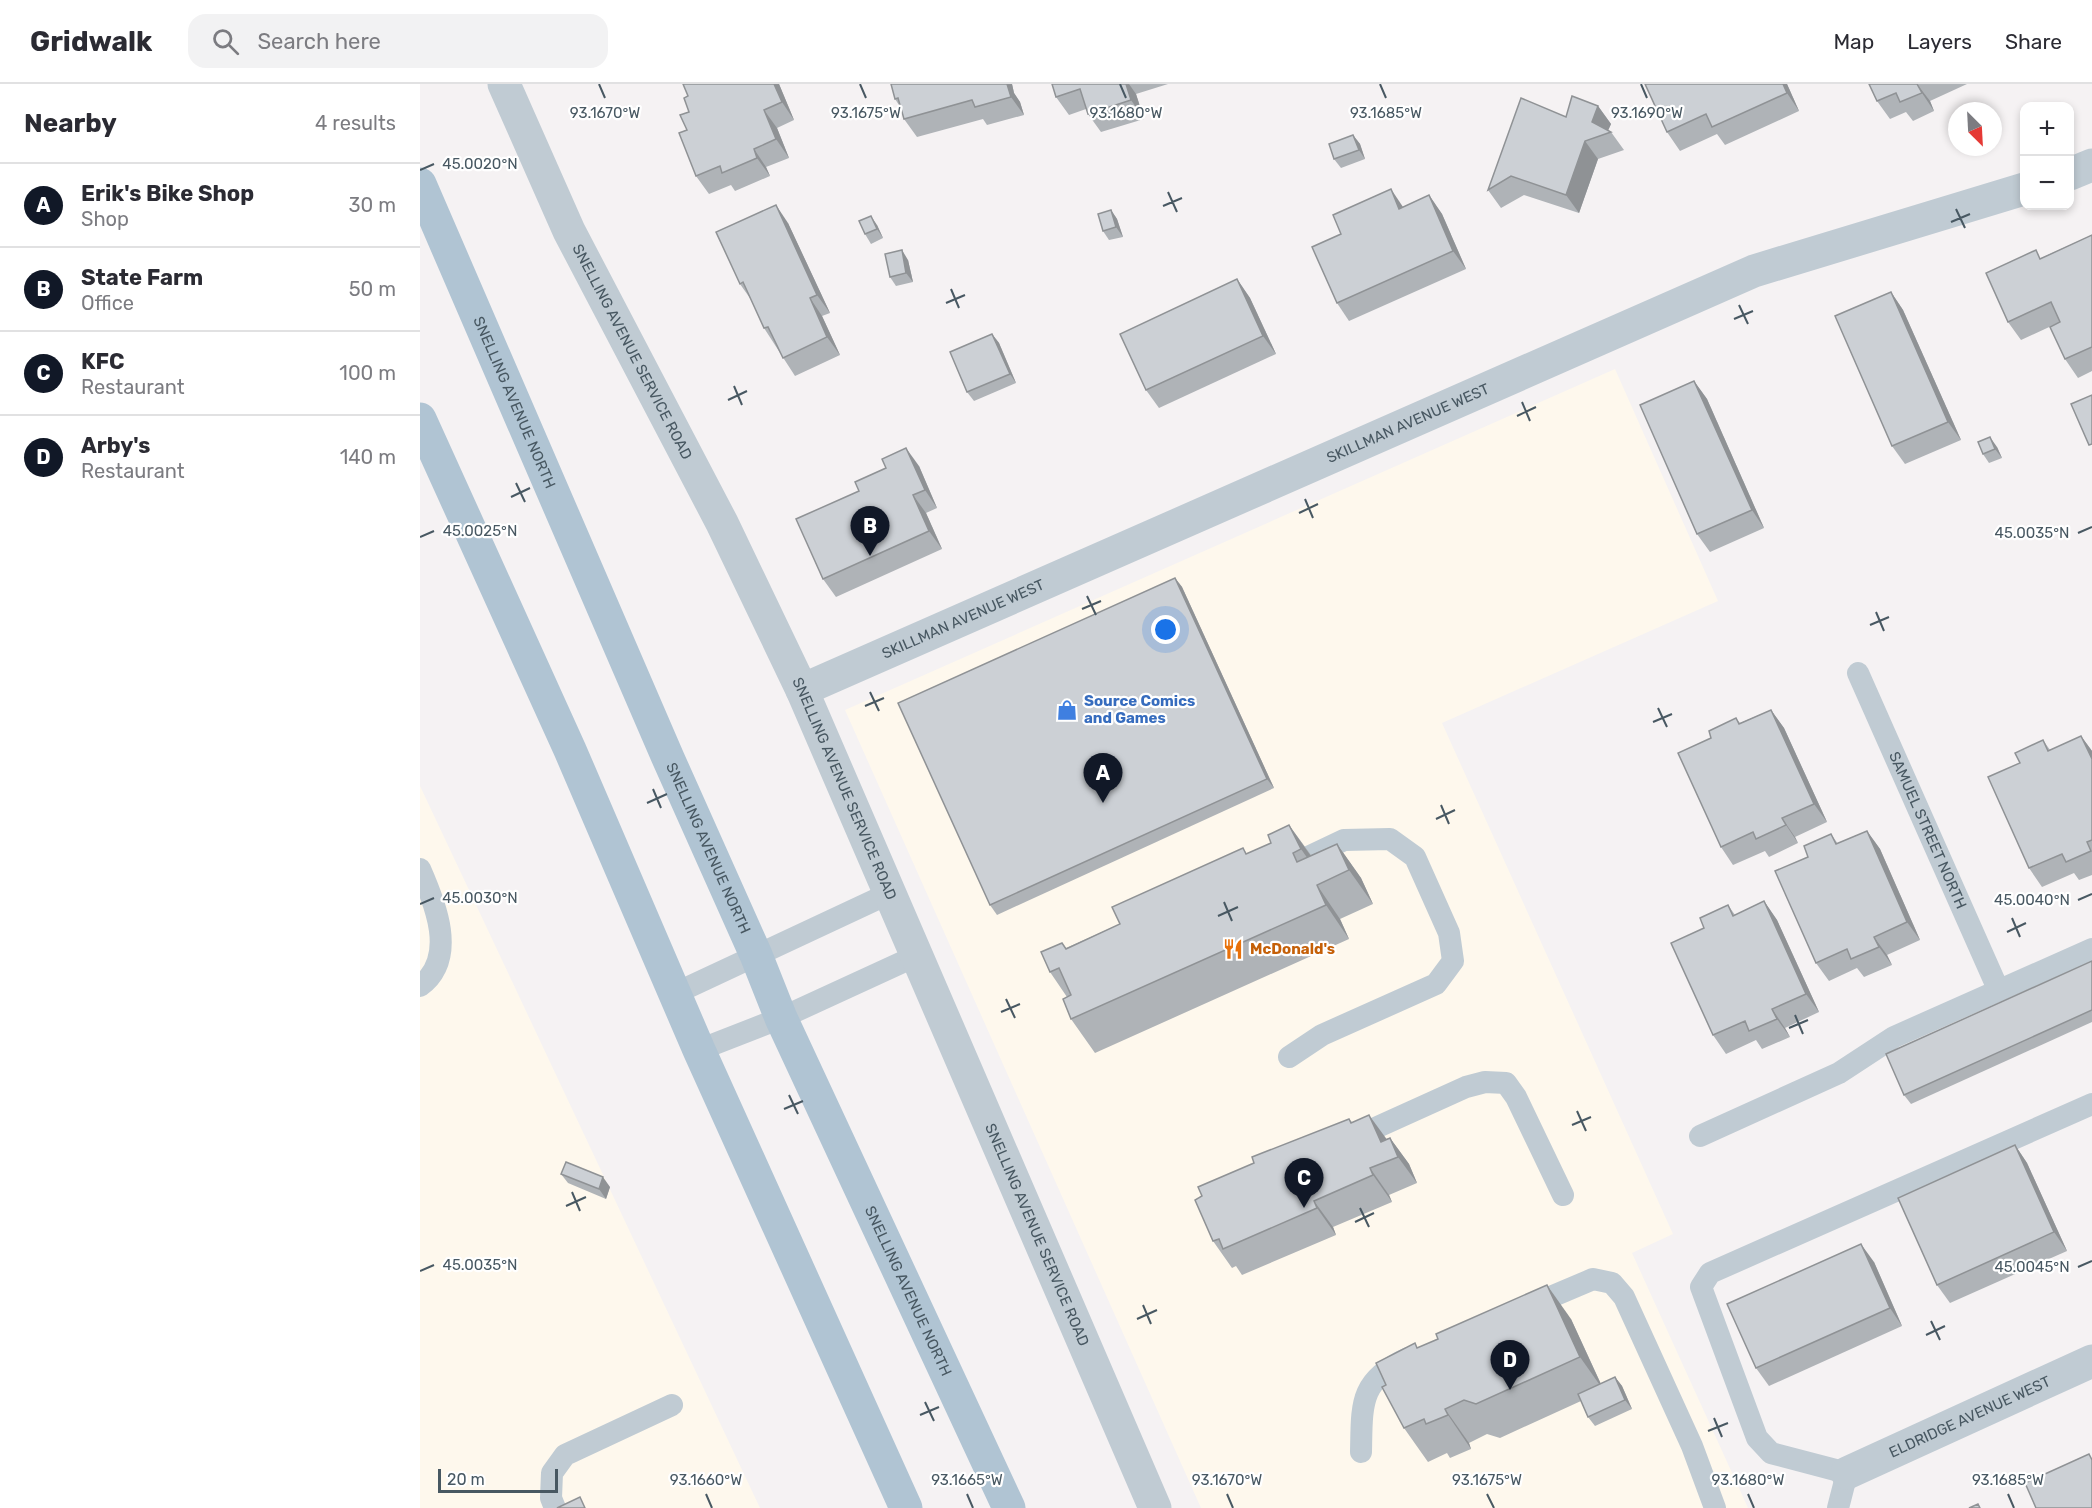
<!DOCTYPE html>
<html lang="en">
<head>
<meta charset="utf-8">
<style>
	body { margin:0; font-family:Rubik,sans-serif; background:#f2f2f3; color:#2b2b33 }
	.controls { position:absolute; right:18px; top:18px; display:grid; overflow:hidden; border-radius:12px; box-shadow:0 3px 9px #0003 }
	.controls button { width:54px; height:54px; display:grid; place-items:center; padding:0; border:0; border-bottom:2px solid #e1e1e2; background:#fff; color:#2b2b33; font:30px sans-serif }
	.compass { position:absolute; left:1528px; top:18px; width:54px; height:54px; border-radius:50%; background:#fff; box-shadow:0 3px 9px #0003; rotate:156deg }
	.scale { position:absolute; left:18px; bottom:15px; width:120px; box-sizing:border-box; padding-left:6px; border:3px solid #485862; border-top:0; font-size:16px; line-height:21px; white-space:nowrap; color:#485862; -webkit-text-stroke:4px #fff; paint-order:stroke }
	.you { position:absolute; left:746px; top:546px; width:21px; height:21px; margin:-15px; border:4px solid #fff; border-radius:50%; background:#1a73e8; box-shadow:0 0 0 9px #1a73e833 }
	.badge { display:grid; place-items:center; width:39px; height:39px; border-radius:50%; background:#111827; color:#fff; font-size:20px; font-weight:700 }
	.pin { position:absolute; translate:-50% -50px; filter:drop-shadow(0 2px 3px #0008) }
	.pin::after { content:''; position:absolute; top:32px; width:21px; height:18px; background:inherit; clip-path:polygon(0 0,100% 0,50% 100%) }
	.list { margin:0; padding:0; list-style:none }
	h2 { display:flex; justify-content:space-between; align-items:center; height:78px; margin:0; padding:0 24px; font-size:26px }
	h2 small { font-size:20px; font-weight:400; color:#7c7c81 }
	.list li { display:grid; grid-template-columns:39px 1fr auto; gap:18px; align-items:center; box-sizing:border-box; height:84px; padding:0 24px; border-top:2px solid #e1e1e2 }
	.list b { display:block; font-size:22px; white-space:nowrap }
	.list p { margin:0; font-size:20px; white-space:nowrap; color:#7c7c81 }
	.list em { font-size:20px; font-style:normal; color:#7c7c81 }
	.icon { flex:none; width:33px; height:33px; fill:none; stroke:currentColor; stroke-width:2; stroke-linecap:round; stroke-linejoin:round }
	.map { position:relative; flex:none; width:1672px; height:1424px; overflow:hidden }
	header { display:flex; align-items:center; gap:36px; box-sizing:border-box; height:84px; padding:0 30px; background:#fff; border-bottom:2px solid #e1e1e2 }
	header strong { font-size:28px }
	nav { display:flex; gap:33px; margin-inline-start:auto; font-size:21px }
	.search { width:420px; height:54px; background:#f2f2f3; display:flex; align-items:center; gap:15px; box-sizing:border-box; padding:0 21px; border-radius:18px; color:#7c7c81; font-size:22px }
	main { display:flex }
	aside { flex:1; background:#fff }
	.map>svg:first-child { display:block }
	.commercial { fill:#fef8ed }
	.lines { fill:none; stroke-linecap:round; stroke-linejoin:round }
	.service { stroke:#c0cbd3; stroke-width:22 }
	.minor { stroke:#c0cbd3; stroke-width:33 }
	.primary { stroke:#b0c4d3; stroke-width:33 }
	.wall { fill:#afb3b7 }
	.shaded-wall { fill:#8f9295 }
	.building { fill:#ccd0d5; stroke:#8f9295; stroke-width:1.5 }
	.ticks { fill:none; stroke:#485862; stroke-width:2 }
	.labels { text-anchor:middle; stroke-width:4.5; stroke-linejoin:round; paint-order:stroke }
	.street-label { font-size:15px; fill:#485862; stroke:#fff }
	.shop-label { font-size:15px; font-weight:bold; fill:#366cbe; stroke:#fff; text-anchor:start }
	.food-label { font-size:15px; font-weight:bold; fill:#c56008; stroke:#fff; text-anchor:start }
	.ticks-label { font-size:15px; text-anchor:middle; fill:#485862; stroke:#fff; stroke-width:4.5; stroke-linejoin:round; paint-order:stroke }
</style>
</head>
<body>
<header>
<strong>Gridwalk</strong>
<div class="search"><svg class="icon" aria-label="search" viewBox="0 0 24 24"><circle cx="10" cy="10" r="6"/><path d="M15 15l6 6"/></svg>Search here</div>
<nav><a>Map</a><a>Layers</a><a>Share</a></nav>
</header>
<main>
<aside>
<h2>Nearby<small>4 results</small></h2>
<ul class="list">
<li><span class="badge">A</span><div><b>Erik's Bike Shop</b><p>Shop</p></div><em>30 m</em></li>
<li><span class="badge">B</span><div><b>State Farm</b><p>Office</p></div><em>50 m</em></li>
<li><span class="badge">C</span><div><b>KFC</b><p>Restaurant</p></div><em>100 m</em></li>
<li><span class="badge">D</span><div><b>Arby's</b><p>Restaurant</p></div><em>140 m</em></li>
</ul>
</aside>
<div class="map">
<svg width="1672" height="1424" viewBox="0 0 1672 1424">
	<rect width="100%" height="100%" fill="#f5f2f3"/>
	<g class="commercial">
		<path d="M1195 285 1298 517 1022 639 1253 1150 1212 1169 1328 1424H781L425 626Z"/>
		<path d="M0 702 340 1424H0Z"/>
	</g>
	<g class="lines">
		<g class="service">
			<path id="s1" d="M1438 589 1578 905"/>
			<path d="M0 785C15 819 38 874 0 902"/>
			<path d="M863 785 924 756 970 755 995 773 1029 849 1033 877 1016 900 902 951 869 973"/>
			<path d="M256 909 470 809"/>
			<path d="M279 966 361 934 498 871"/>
			<path d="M1280 1052 1419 989 1474 953 1672 865"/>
			<path d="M931 1055 1046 1003 1065 998 1086 999 1096 1013 1143 1111"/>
			<path d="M1107 1223 1173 1195 1192 1199 1204 1213 1272 1362 1295 1424"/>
			<path d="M941 1368C942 1320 939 1296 988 1274"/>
			<path d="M135 1424 131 1414 132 1389 145 1371 252 1321"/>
			<path d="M1418 1424 1427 1389 1351 1369 1337 1354 1281 1203 1290 1189 1672 1020"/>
		</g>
		<g class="minor">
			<path id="s2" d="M84 0 149 147 302 439 382 606 735 1424"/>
			<path d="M1650 90 1672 81"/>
			<path id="s3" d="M382 606 1334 187 1604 105"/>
			<path id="s4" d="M1427 1389 1672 1277"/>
		</g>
		<g class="primary">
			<path id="s5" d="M0 100 248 674 336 871 361 934 589 1424"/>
			<path d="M0 335 150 666 279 966 486 1424"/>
		</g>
	</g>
	<g class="wall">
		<path d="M359 0 374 36 357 44 369 74 346 83 350 92 315 107 311 101 289 110 276 92 267 46Z"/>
		<path d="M471 0H592L594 9 600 18 604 31 567 41 563 35 497 53 484 35 481 24 475 15Z"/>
		<path d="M632 0H748L716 10 724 35 681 48 668 30 666 25 649 31 636 13Z"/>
		<path d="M1225 0H1367L1379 27 1305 61 1297 50 1260 67 1247 48Z"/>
		<path d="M1449 0H1547L1510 17 1514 27 1493 37 1486 28 1470 35 1457 17Z"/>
		<path d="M1178 22 1191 40 1188 46 1191 48 1204 66 1178 75 1159 129 1104 111 1081 124 1068 106 1146 33Z"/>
		<path d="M933 51 940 60 945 75 921 84 914 75Z"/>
		<path d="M1009 111 1022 130 1046 185 929 237 917 219 983 123Z"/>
		<path d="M691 126 697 135 703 153 689 156 683 147Z"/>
		<path d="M368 139 410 229 402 232 420 271 375 292 344 244 332 217 320 200Z"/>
		<path d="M457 141 463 154 451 160 445 150Z"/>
		<path d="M1672 151V287L1658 294 1645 275 1640 238 1601 256 1588 238 1621 174Z"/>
		<path d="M488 176 493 198 476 202 470 193Z"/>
		<path d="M817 195 830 214 856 270 739 324 726 306Z"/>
		<path d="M1471 208 1483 226 1541 356 1485 380 1472 362Z"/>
		<path d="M572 250 579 259 596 299 554 317 547 308Z"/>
		<path d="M1274 297 1287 315 1344 444 1290 468 1277 450Z"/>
		<path d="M1577 363 1582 374 1569 379 1563 370Z"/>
		<path d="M499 382 517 424 506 429 522 465 416 513 403 495Z"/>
		<path d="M755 494 762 503 854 704 577 831 570 821Z"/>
		<path d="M1351 626 1364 644 1407 738 1375 753 1378 759 1349 773 1345 767 1313 781 1301 763 1291 654 1316 634 1320 639Z"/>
		<path d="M1661 652 1672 667V791L1659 796 1654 789 1622 803 1609 784 1600 679 1623 656 1630 666Z"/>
		<path d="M869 741 891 771 917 760 941 794 953 820 920 835 929 855 675 969 651 935 647 913 630 888 642 859 646 864 700 840 823 764 827 770 851 759Z"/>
		<path d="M1447 747 1460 765 1500 856 1467 871 1472 881 1444 893 1437 884 1409 897 1396 879 1388 773 1411 750 1418 760Z"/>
		<path d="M1344 817 1357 836 1399 928 1365 944 1370 953 1342 965 1336 956 1306 970 1293 951 1308 821 1315 831Z"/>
		<path d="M1672 877V938L1491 1020 1484 1011Z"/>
		<path d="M929 1035 932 1038 966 1055 970 1054 989 1080 997 1099 969 1111 972 1118 913 1143 916 1151 822 1191 816 1182 812 1184 793 1157 782 1112 834 1079Z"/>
		<path d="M1595 1061 1607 1079 1647 1167 1530 1219 1517 1201Z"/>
		<path d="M141 1090 190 1103 186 1115 148 1099Z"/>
		<path d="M1454 1178 1482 1242 1349 1302 1336 1284Z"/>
		<path d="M1151 1235 1181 1300 1195 1293 1202 1302 1212 1325 1175 1342 1168 1333 1161 1317 1080 1354 1067 1350 1049 1359 1051 1365 1030 1374 1027 1369 1008 1378 984 1344 966 1301 998 1263Z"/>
	</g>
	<g class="shaded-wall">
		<path d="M354 0H359L374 36 362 18Z"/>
		<path d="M584 0H592L594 9 600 18 604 31 591 13Z"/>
		<path d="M706 0H709L716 10 724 35 711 16Z"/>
		<path d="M1363 0H1367L1379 27 1367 9Z"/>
		<path d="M1497 0 1510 17 1514 27 1502 9Z"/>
		<path d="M1178 22 1191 40 1187 49 1172 38Z"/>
		<path d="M344 26 357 44 369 74 356 55Z"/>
		<path d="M933 51 940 60 945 75 939 66Z"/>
		<path d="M1165 57 1178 75 1159 129 1146 111Z"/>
		<path d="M334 65 346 83 350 92 337 74Z"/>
		<path d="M971 105 983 123 979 125Z"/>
		<path d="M1009 111 1022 130 1046 185 1033 167Z"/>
		<path d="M356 121 368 139 410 229 397 211Z"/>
		<path d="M691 126 697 135 703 153 696 143Z"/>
		<path d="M451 132 457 141 463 154 457 145Z"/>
		<path d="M482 166 488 176 493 198 486 189Z"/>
		<path d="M817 195 830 214 856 270 843 252Z"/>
		<path d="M1471 208 1483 226 1541 356 1528 338Z"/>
		<path d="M390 214 402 232 420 271 407 253Z"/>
		<path d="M572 250 579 259 596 299 590 290Z"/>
		<path d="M1274 297 1287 315 1344 444 1332 426Z"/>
		<path d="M1570 353 1577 363 1582 374 1575 365Z"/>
		<path d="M486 364 499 382 517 424 505 406Z"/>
		<path d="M493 411 506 429 522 465 509 447Z"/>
		<path d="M755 494 762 503 854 704 847 695Z"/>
		<path d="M1351 626 1364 644 1407 738 1394 720Z"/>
		<path d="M1661 652 1672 667V675Z"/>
		<path d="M1362 734 1375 753 1378 759 1366 741Z"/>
		<path d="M869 741 893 775 905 799 881 765Z"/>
		<path d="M1447 747 1460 765 1500 856 1487 838Z"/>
		<path d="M917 760 941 794 953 820 929 786Z"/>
		<path d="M897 801 920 835 929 855 906 821Z"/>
		<path d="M1344 817 1357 836 1399 928 1386 910Z"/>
		<path d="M1454 853 1467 871 1472 881 1459 863Z"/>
		<path d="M1352 925 1365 944 1370 953 1357 935Z"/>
		<path d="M949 1031 968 1057 961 1058Z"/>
		<path d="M970 1054 989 1080 997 1099 978 1073Z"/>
		<path d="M1595 1061 1607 1079 1647 1167 1634 1148Z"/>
		<path d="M950 1084 969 1111 972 1118 953 1091Z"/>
		<path d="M183 1093 190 1103 186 1115 179 1105Z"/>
		<path d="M894 1117 913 1143 916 1151 897 1124Z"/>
		<path d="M1441 1160 1454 1178 1482 1242 1470 1224Z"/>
		<path d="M1127 1201 1151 1235 1184 1307 1160 1273Z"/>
		<path d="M1195 1293 1202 1302 1212 1325 1205 1316Z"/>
		<path d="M1025 1325 1049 1359 1051 1365 1028 1331Z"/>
	</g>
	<g class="building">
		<path d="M263 0H354L362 18 344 26 356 55 334 65 337 74 302 89 300 82 276 92 259 49 267 46 260 31 269 28 264 14 268 12Z"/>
		<path d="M471 0H587L591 13 555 23 552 16 484 35 478 14 475 15Z"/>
		<path d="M632 0H706L711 16 668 30 660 5 636 13Z"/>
		<path d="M1225 0H1363L1367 9 1292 43 1286 30 1247 48Z"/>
		<path d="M1449 0H1497L1502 9 1480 18 1476 9 1457 17Z"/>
		<path d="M1152 12 1178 22 1172 38 1191 48 1165 57 1146 111 1091 92 1068 106 1101 14 1146 33Z"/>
		<path d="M933 51 939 66 914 75 909 60Z"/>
		<path d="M971 105 979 125 1009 111 1033 167 917 219 892 163 921 150 913 131Z"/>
		<path d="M356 121 397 211 390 214 407 253 363 274 348 243 344 244 323 198 320 200 296 148Z"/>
		<path d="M691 126 696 143 683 147 678 130Z"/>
		<path d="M451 132 457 145 445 150 439 137Z"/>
		<path d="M1672 151V263L1645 275 1630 243 1640 238 1631 218 1588 238 1566 189 1616 166 1620 175Z"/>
		<path d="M482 166 486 189 470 193 465 170Z"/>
		<path d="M817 195 843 252 726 306 700 250Z"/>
		<path d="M1471 208 1528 338 1472 362 1415 232Z"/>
		<path d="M572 250 590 290 547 308 530 268Z"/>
		<path d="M1274 297 1332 426 1277 450 1220 321Z"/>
		<path d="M1672 311V360L1669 361 1651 320Z"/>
		<path d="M1570 353 1575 365 1563 370 1558 358Z"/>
		<path d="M486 364 505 406 493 411 509 447 403 495 376 435 439 407 435 398 466 384 462 375Z"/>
		<path d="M755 494 847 695 570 821 478 619Z"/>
		<path d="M1351 626 1394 720 1362 734 1366 741 1336 755 1333 748 1301 763 1258 669 1291 654 1289 647 1316 634 1319 640Z"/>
		<path d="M1661 652 1672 675V756L1667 758 1671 767 1646 778 1642 770 1609 784 1568 693 1600 679 1595 669 1623 656 1628 667Z"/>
		<path d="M869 741 881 765 873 769 877 778 917 760 929 786 897 801 906 821 651 935 643 915 651 911 639 884 630 888 621 868 642 859 646 865 700 840 692 823 823 764 826 770 851 759 848 751Z"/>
		<path d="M1447 747 1487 838 1454 853 1459 863 1431 875 1427 865 1396 879 1355 787 1388 773 1384 762 1411 750 1416 760Z"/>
		<path d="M1344 817 1386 910 1352 925 1357 935 1329 947 1325 937 1293 951 1251 859 1284 844 1280 834 1308 821 1313 832Z"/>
		<path d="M1672 877V926L1484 1011 1466 970Z"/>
		<path d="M949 1031 961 1058 970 1054 978 1073 950 1084 953 1091 894 1117 897 1124 803 1165 799 1155 793 1157 775 1116 782 1112 778 1103 834 1079 832 1073 929 1035 931 1039Z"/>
		<path d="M1595 1061 1634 1148 1517 1201 1478 1114Z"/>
		<path d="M146 1078 183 1093 179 1105 141 1090Z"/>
		<path d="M1441 1160 1470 1224 1336 1284 1307 1220Z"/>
		<path d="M1127 1201 1160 1273 1056 1320 1044 1316 1025 1325 1028 1331 1006 1340 1004 1335 984 1344 962 1303 966 1301 956 1279 995 1259 997 1264 1018 1255 1016 1250Z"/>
		<path d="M1195 1293 1205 1316 1168 1333 1158 1310Z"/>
		<path d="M1669 1370 1672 1376V1424H1616L1605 1399Z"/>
		<path d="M160 1413 165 1424H137Z"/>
		<path d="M1558 1420 1560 1424H1549Z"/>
	</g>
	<path class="ticks" d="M179 0 185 14M440 0 446 14M700 0 706 14M960 0 966 14M1221 0 1227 14M0 86 14 80M748 108 757 128M743 122 762 114M1536 125 1545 144M1531 138 1550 130M531 205 539 224M526 219 545 211M1319 221 1328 240M1314 235 1333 227M314 302 322 321M308 316 327 307M1102 318 1110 337M1097 332 1116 323M96 399 105 418M91 413 110 404M885 415 893 434M879 429 898 420M1658 449 1672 443M0 453 14 447M667 512 676 531M662 525 681 517M1456 528 1464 547M1450 541 1469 533M450 608 459 627M445 622 464 614M1238 624 1247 643M1233 638 1252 630M233 705 241 724M227 719 247 710M1021 721 1029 740M1016 735 1035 726M1658 816 1672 810M804 818 812 837M0 820 14 814M798 832 818 823M1592 834 1600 853M1587 848 1606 839M586 915 595 934M581 928 600 920M1375 931 1383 950M1369 944 1388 936M369 1011 378 1030M364 1025 383 1017M1157 1027 1166 1047M1152 1041 1171 1033M152 1108 160 1127M146 1122 166 1113M940 1124 949 1143M935 1138 954 1129M1658 1183 1672 1177M0 1187 14 1181M723 1221 731 1240M717 1235 737 1226M1511 1237 1520 1256M1506 1251 1525 1242M505 1318 514 1337M500 1331 519 1323M1294 1334 1302 1353M1288 1347 1308 1339M286 1410 292 1424M547 1410 553 1424M807 1410 813 1424M1067 1410 1074 1424M1328 1410 1334 1424M1588 1410 1594 1424"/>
	<defs>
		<g id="shop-bare" transform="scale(1.62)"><path d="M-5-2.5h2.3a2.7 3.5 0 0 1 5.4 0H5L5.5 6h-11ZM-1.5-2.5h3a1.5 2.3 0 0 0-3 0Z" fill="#3f7fe0" stroke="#fff" stroke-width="2.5" paint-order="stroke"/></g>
		<g id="restaurant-bare" transform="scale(1.62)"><path d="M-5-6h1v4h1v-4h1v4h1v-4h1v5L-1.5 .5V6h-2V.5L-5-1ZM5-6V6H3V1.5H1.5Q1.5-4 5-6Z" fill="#e8710a" stroke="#fff" stroke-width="2.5" paint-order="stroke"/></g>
	</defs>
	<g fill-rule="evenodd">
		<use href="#shop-bare" x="647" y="626"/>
		<use href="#restaurant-bare" x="813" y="865"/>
	</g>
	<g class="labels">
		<g class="street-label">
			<text dy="5" stroke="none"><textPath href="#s2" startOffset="297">SNELLING AVENUE SERVICE ROAD</textPath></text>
			<text dy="5" stroke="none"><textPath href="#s5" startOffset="238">SNELLING AVENUE NORTH</textPath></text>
			<text dy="5" stroke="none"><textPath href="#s3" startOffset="662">SKILLMAN AVENUE WEST</textPath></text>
			<text dy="5" stroke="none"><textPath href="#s3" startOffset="176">SKILLMAN AVENUE WEST</textPath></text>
			<text dy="5" stroke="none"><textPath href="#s2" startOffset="783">SNELLING AVENUE SERVICE ROAD</textPath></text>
			<text dy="5" stroke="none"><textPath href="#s1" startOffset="172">SAMUEL STREET NORTH</textPath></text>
			<text dy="5" stroke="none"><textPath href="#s5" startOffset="724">SNELLING AVENUE NORTH</textPath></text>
			<text dy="5" stroke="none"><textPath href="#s2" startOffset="1269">SNELLING AVENUE SERVICE ROAD</textPath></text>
			<text dy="5" stroke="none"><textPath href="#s5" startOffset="1210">SNELLING AVENUE NORTH</textPath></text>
			<text dy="5" stroke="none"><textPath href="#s4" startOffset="135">ELDRIDGE AVENUE WEST</textPath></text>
		</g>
		<g class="shop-label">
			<text x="664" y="622">Source Comics<tspan x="664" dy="17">and Games</tspan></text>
		</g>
		<g class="food-label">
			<text x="830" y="870">McDonald's</text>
		</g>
	</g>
	<g class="ticks-label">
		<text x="185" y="34">93.1670°W</text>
		<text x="446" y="34">93.1675°W</text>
		<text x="706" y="34">93.1680°W</text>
		<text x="966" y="34">93.1685°W</text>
		<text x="1227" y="34">93.1690°W</text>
		<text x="60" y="85">45.0020°N</text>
		<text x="60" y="452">45.0025°N</text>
		<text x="1612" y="454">45.0035°N</text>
		<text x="60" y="819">45.0030°N</text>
		<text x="1612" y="821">45.0040°N</text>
		<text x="60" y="1186">45.0035°N</text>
		<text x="1612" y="1188">45.0045°N</text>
		<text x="286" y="1401">93.1660°W</text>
		<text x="547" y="1401">93.1665°W</text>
		<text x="807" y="1401">93.1670°W</text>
		<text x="1067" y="1401">93.1675°W</text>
		<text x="1328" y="1401">93.1680°W</text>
		<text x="1588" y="1401">93.1685°W</text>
	</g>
</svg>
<div class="controls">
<button>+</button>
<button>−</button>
</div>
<svg class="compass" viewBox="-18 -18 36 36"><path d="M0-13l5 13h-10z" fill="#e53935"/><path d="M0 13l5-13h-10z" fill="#7c7c81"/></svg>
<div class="scale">20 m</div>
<div class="you"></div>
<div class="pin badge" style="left:683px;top:719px">A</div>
<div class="pin badge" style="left:450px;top:472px">B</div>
<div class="pin badge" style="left:884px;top:1124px">C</div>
<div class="pin badge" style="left:1090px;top:1306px">D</div>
</div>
</main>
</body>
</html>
